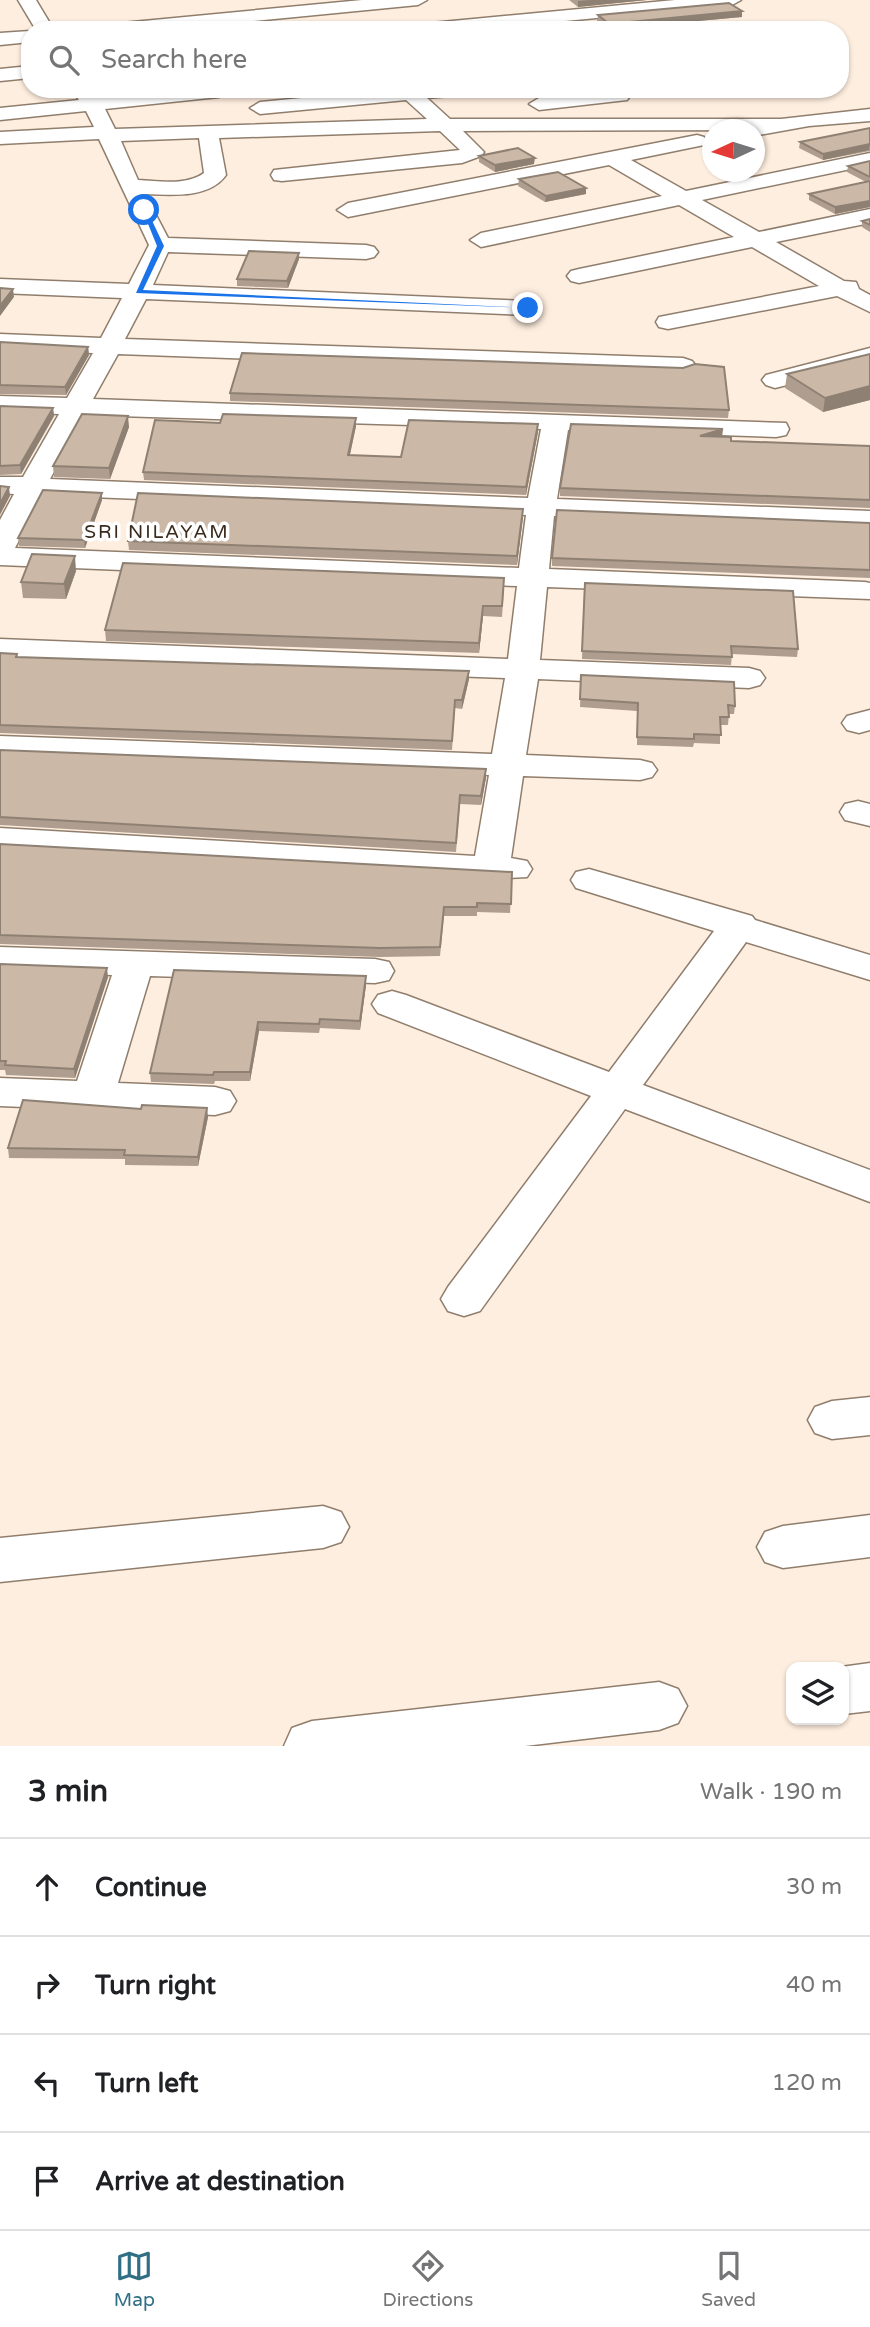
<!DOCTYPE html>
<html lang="en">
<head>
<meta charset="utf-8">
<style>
	body { margin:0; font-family:"Varela Round",sans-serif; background:#f2f2f2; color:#202124 }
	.controls { position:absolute; right:21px; bottom:21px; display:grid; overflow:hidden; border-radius:14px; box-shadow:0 2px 5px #0004 }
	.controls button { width:63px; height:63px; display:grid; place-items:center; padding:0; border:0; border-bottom:2px solid #e0e0e0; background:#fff; color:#202124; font:35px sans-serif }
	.compass { position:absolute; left:702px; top:119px; width:63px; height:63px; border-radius:50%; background:#fff; box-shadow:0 2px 5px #0004; rotate:266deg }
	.stop { position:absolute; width:21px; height:21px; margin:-16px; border:5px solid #1a73e8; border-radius:50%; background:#fff }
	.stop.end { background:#1a73e8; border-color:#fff; box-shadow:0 2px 7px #0008 }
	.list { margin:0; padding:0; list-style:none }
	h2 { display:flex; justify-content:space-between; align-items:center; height:91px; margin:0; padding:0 28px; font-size:30px }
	h2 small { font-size:23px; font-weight:400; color:#757577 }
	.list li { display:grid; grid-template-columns:46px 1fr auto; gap:21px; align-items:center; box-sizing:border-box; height:98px; padding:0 28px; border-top:2px solid #e0e0e0 }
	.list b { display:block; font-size:26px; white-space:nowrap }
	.list em { font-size:23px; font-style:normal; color:#757577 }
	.icon { flex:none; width:38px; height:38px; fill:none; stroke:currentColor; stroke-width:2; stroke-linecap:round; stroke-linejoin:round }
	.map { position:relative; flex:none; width:870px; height:1746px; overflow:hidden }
	.search { position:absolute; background:#fff; box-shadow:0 2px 5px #0004; left:21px; right:21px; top:21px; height:77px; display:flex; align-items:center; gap:18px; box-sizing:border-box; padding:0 24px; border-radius:28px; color:#757577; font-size:26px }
	.sheet { height:483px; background:#fff }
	nav { display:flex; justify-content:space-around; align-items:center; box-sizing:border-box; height:98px; border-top:2px solid #e0e0e0; background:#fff; font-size:19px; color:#757577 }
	nav a { display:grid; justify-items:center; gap:4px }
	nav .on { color:#306e84 }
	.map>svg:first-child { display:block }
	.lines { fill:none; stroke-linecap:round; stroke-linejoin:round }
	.street-casing { stroke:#907e6d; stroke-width:3 }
	.street { fill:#fff; fill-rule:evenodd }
	.wall { fill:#af9e8f }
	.shaded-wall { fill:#8e8174 }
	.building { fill:#cbb8a6; stroke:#8e8174; stroke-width:2 }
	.route { fill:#1a73e8 }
	.labels { text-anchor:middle; stroke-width:7; stroke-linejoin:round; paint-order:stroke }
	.far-neighbourhood-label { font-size:19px; letter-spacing:2px; fill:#392a1c; stroke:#fff }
</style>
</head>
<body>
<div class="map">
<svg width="870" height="1746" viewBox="0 0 870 1746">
	<rect width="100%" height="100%" fill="#feeedf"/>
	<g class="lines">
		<g class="street-casing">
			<g id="street">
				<path d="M18 0H36L54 30H36Z"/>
				<path d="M362 0H427L418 5 161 30H92L101 25Z"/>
				<path d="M675 0H741L732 5 471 30H401L410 25Z"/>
				<path d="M30 31V42L0 45V33Z"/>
				<path d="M30 66V78L0 81V69Z"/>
				<path d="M71 89H91L97 98 180 89 229 91 219 97 105 109 115 129 427 119 406 100 260 114 250 108 260 102 396 89H471L461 95 427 98 450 119H781L870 109V121L809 126 759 135 754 134V130L463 131 484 152 481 156 462 163 282 181 274 180 271 175 274 170 460 150 440 131 219 138 226 175C209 199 171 195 145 194L168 238 366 245 374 247 378 252 374 257 366 259 168 252 153 285 528 301 537 303 540 308 537 313 528 315 146 299 125 339 683 358 692 361 696 366 692 371 683 374 118 354 93 399 786 423 789 429 786 435 776 437 568 430 557 499 870 511V529L554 516 549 569 865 582 870 583V599L547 587 540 660 749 668 760 671 765 678 760 685 749 688 538 679 526 755 640 760 652 763 657 770 652 777 640 780 523 776 511 858 527 861 532 869 527 877 491 879 0 850V828L475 856 489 775 0 756V736L492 754 505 678 0 659V639L508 659 517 586 0 565V520L14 494 0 493V477H23L59 414 0 412V396L67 398 93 353 0 350V334L101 338 122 298 0 293V279L129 284 149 245 99 139 0 144V132L94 127 86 111 0 120V108L79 100ZM199 138 204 173C186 186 159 181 138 180L121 141ZM85 415 541 429 528 498 50 479ZM42 495 526 515 519 568 15 548Z"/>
				<path d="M620 90 627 92 630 96 627 100 539 110 529 104 539 98Z"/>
				<path d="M697 135 704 137 707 141 704 145 631 160 686 191 870 153V165L702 200 759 232 870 209V223L776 242 844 281 856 282 859 289 870 295V312L837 296 668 329 659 327 656 322 659 317 819 286 752 247 579 283 571 281 567 276 571 271 579 269 734 237 679 205 481 247 470 240 481 233 662 196 609 165 348 217 337 210 348 203Z"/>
				<path d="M870 348V364L775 388 766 385 762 380 766 375Z"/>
				<path d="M870 710V730L859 733 847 730 842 723 847 716Z"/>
				<path d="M858 801 870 804V826L845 820 840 812 845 804Z"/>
				<path d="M589 869 752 916 755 920 870 955V980L746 942 643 1085 870 1170V1202L625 1109 480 1311 464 1316 448 1311 441 1299 448 1287 591 1096 378 1013 372 1004 378 995 392 991 406 995 609 1072 714 931 576 888 571 880 576 872Z"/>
				<path d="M0 947 375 959 389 962 394 971 389 980 375 983 150 976 118 1083 215 1087 230 1091 236 1101 230 1111 215 1115 0 1106V1078L77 1081 112 975 0 971Z"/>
				<path d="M870 1397V1435L832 1439 815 1433 808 1420 815 1407 832 1401Z"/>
				<path d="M323 1506 341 1512 349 1527 341 1542 323 1548 0 1582V1538Z"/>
				<path d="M870 1515V1557L783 1568 765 1562 757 1547 765 1532 783 1526Z"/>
				<path d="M870 1663V1711L844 1714V1667H841Z"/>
				<path d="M659 1682 678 1689 687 1706 678 1723 659 1730 525 1746H284L292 1728 312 1721Z"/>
			</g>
		</g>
		<use href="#street" class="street"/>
	</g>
	<g class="wall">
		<path d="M569 0H647L578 7Z"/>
		<path d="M742 11V17L609 29 597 21 598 15Z"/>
		<path d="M870 128V151L823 160 799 148 800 142Z"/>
		<path d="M479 156 534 164 495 172 479 162Z"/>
		<path d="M870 161V207L835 214 809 200V194L866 182 847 172 848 166Z"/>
		<path d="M519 179 586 194 545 202 518 186Z"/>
		<path d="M870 219V232L862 227V221Z"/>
		<path d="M299 253V259L288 288 237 286V279Z"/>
		<path d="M0 342 88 347 89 355 66 395 0 394Z"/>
		<path d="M870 354V400L823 412 785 388 787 374Z"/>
		<path d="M230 393 729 410 728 418 230 401Z"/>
		<path d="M0 406 53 408 54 416 21 474 0 475Z"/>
		<path d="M356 418V426L350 455 401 457 538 424V432L526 495 144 480 143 472 220 423Z"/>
		<path d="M129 427 110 479 54 477 53 466Z"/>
		<path d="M722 436 731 441 870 446V508L560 496V488Z"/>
		<path d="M102 493V500L85 548 19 546 18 538Z"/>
		<path d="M523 509 517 565 129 550 128 541Z"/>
		<path d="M870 523V578L552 566V558Z"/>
		<path d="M76 571 66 599 23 598 21 582Z"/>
		<path d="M504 588 502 617 483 616 479 653 106 641 105 630Z"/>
		<path d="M584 591 798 649 797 657 732 654 731 665 582 659Z"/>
		<path d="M0 653 17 654 18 657 469 671V679L462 709 455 708 452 750 0 733Z"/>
		<path d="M581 675 735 706 734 714H729L728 725H720V744L694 743 693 747 637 745V711L580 707Z"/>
		<path d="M0 750 486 778 481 805 460 804 456 852 0 825Z"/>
		<path d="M0 844 512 872 510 913 477 912V916H444L440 956 380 957 0 944Z"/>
		<path d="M0 964 108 977 75 1078 6 1075 5 1070H0Z"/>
		<path d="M174 970 366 985 360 1030 320 1028 319 1033 259 1031 250 1081H215L214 1084 151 1082 150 1073Z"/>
		<path d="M208 1117 198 1166 125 1165V1159L9 1158 8 1148Z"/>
	</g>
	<g class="shaded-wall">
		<path d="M591 0H647L578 7V1Z"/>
		<path d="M742 11V17L609 29V24Z"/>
		<path d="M870 144 869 150 823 160V154Z"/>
		<path d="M535 158 534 164 495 172V165Z"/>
		<path d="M586 188V194L545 202 546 196Z"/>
		<path d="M870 201V207L835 214V207Z"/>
		<path d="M299 253V259L288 288 287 281Z"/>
		<path d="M13 289 14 297 0 316V306Z"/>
		<path d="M88 347 89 355 66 395 65 387Z"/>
		<path d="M870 386V400L823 412 825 398Z"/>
		<path d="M53 408 54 416 21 474 20 465Z"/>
		<path d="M128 416 129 427 110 479 109 468Z"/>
		<path d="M356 418V426L348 463V455Z"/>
		<path d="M538 424V432L526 495V487Z"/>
		<path d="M723 429 722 438 700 436Z"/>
		<path d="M9 487 10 496 0 515V504Z"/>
		<path d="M102 493V500L85 548 84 540Z"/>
		<path d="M523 509V518L517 565V556Z"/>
		<path d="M75 556 76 571 66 599 64 584Z"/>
		<path d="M483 606V616L479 653V643Z"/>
		<path d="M469 671V679L462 709V700Z"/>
		<path d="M486 769V778L481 805V796Z"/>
		<path d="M107 968 108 977 75 1078 74 1069Z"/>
		<path d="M366 976V985L360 1030V1021Z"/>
		<path d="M258 1022 259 1031 250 1081V1072Z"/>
		<path d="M207 1108 208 1117 198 1166V1157Z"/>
	</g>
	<g class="building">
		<path d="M729 3 742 11 609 24 598 15Z"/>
		<path d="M870 128V144L823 154 800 142Z"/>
		<path d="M518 148 535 158 495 165 479 156Z"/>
		<path d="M870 161V177L848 166Z"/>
		<path d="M558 172 586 188 546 196 519 179Z"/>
		<path d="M870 181V201L835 207 809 194Z"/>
		<path d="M870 219V225L862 221Z"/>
		<path d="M249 251 299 253 287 281 237 279Z"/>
		<path d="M0 288 13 289 0 306Z"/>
		<path d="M0 342 88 347 65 387 0 385Z"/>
		<path d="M242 353 683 368 695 364 724 367 729 410 230 393Z"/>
		<path d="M870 354V386L825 398 787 374Z"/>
		<path d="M0 406 53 408 20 465 0 466Z"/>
		<path d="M82 414 128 416 109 468 53 466Z"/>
		<path d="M223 414 356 418 348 455 401 457 409 420 538 424 526 487 143 472 155 420 220 423Z"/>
		<path d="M571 424 723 429 700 436 731 437V441L870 446V500L560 488Z"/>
		<path d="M0 486 9 487 0 504Z"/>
		<path d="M43 490 102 493 84 540 18 538Z"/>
		<path d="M138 493 523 509 517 556 128 541Z"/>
		<path d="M557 510 870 523V570L552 558Z"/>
		<path d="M32 554 75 556 64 584 21 582Z"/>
		<path d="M123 563 504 578 502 606H483L479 643 105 630Z"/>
		<path d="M585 583 793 591 798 649 731 646 732 657 582 651Z"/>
		<path d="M0 653 17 654 16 657 469 671 462 700H455L452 741 0 725Z"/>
		<path d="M581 675 734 682 735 706 728 705 729 717H720L721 735 694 734V739L637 737 638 703 580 699Z"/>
		<path d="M0 750 486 769 481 796 460 795 456 843 0 817Z"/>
		<path d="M0 844 512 872 511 904 477 903V907H444L440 947 380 948 0 935Z"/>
		<path d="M0 964 107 968 74 1069 5 1065 6 1061H0Z"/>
		<path d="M174 970 366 976 360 1021 320 1019 319 1024 258 1022 250 1072H214L213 1075 150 1073Z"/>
		<path d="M23 1100 141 1109 142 1105 207 1108 198 1157 124 1155 125 1150 8 1148Z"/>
	</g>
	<path class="route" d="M142 209 147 210 164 246 143 290 532 308 136 293 157 246Z"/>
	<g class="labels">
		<g class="far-neighbourhood-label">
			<text x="157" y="538">SRI NILAYAM</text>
		</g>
	</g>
</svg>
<div class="controls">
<button><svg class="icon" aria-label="layers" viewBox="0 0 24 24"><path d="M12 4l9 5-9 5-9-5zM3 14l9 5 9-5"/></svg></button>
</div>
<svg class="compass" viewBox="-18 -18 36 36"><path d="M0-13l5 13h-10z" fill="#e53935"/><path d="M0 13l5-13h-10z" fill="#757577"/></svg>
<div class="stop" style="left:144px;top:210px"></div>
<div class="stop end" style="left:528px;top:308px"></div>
<div class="search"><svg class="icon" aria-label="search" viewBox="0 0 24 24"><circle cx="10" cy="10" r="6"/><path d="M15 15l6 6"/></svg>Search here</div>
</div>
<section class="sheet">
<h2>3 min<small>Walk · 190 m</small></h2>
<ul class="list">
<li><svg class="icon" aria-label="ahead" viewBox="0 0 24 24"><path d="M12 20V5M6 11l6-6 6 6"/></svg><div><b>Continue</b></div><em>30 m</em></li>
<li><svg class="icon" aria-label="right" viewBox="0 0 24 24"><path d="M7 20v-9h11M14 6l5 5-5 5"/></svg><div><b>Turn right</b></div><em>40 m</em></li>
<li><svg class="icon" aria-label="left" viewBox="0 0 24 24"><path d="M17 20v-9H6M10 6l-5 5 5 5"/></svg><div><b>Turn left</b></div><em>120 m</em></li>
<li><svg class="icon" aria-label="arrive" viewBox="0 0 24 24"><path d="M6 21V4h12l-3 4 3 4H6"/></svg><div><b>Arrive at destination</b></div></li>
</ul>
</section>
<nav>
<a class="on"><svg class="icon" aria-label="map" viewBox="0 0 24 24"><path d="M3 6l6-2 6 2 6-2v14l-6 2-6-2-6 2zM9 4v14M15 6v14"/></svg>Map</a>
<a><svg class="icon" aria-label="directions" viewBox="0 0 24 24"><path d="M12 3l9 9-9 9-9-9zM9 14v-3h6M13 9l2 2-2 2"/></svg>Directions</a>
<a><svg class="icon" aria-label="saved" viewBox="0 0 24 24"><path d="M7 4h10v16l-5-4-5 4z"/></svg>Saved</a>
</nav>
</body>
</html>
